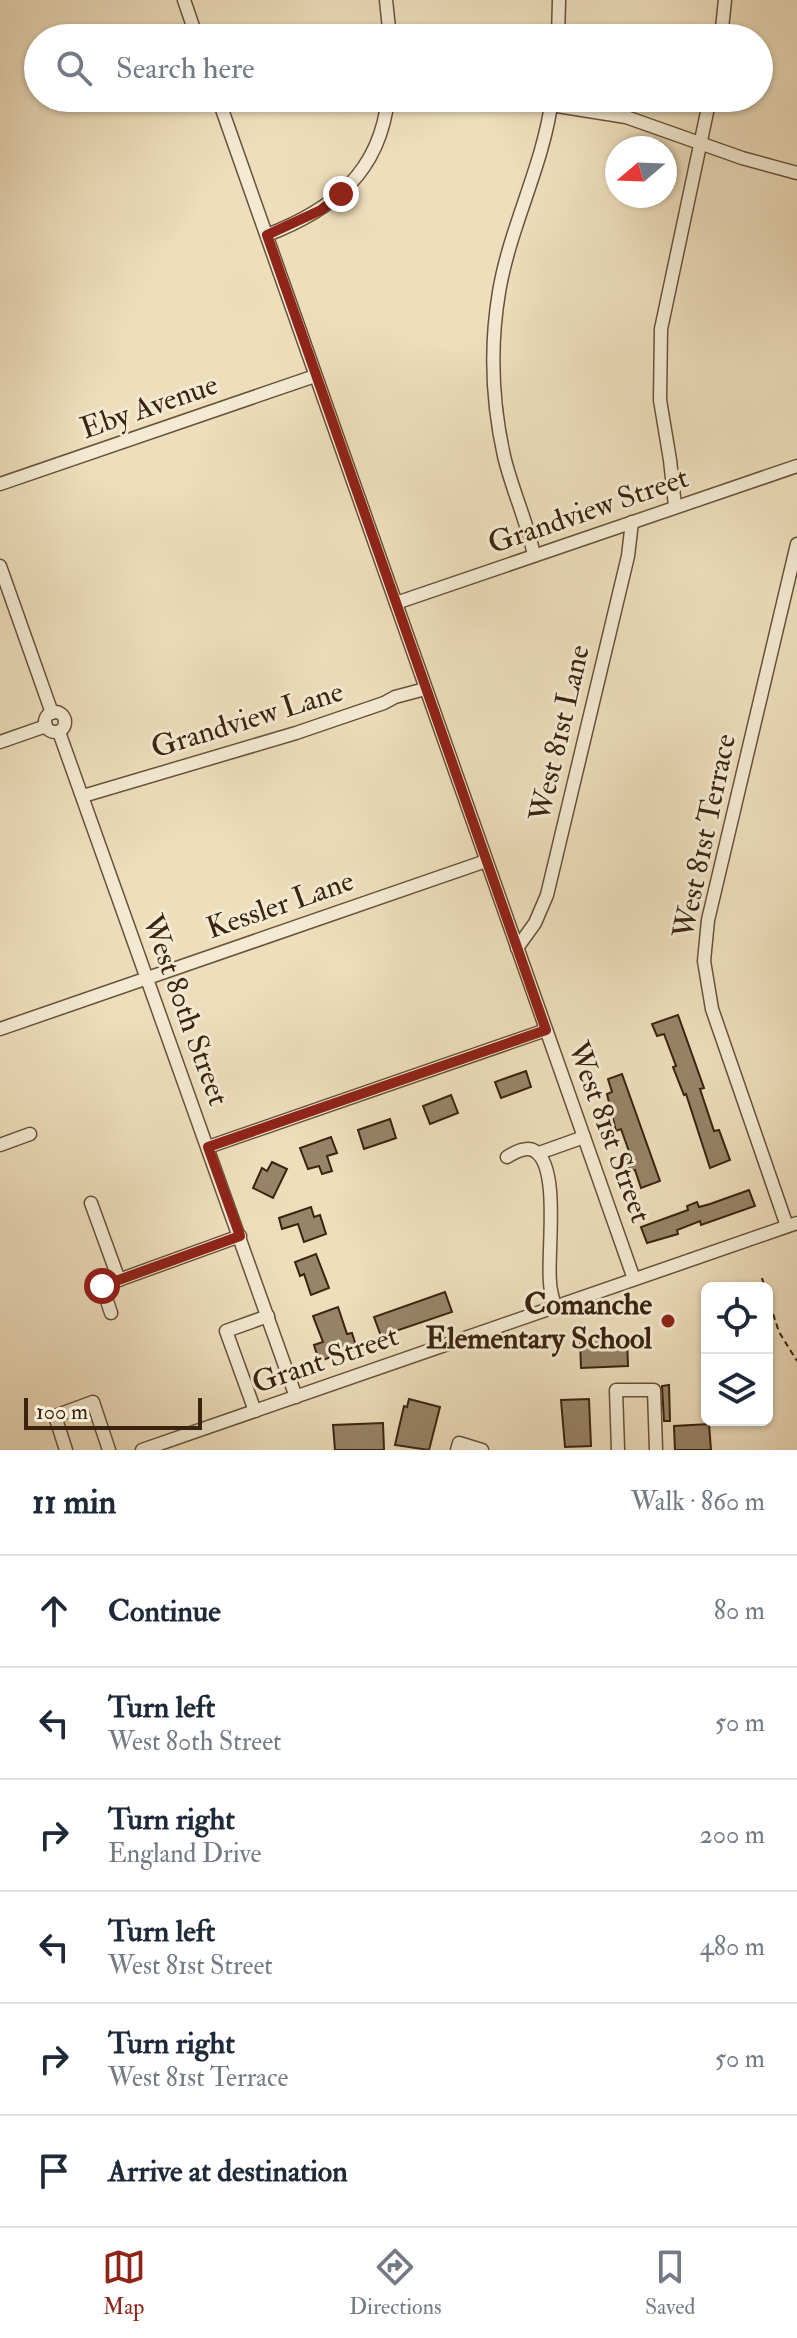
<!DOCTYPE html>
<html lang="en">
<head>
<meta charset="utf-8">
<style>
	body { margin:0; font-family:"IM FELL Double Pica",serif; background:#f6f6f7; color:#1f2937 }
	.controls { position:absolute; right:24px; bottom:24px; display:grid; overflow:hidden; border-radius:12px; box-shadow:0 2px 6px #0004 }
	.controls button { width:72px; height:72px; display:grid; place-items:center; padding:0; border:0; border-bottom:2px solid #e0e1e3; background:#fff; color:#1f2937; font:40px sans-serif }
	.compass { position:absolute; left:605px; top:136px; width:72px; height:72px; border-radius:50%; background:#fff; box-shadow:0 2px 6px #0004; rotate:251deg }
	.scale { position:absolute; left:24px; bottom:20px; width:178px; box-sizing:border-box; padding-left:8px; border:4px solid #3a230f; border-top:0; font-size:22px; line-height:28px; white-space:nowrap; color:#3a230f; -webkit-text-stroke:6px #f4ead3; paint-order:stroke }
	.stop { position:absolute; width:24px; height:24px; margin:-18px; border:6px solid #8f2418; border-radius:50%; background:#fff }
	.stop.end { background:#8f2418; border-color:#fff; box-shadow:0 2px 8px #0008 }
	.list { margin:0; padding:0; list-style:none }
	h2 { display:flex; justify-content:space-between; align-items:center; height:104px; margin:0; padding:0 32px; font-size:34px }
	h2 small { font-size:26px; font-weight:400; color:#747a83 }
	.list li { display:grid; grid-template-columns:52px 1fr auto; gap:24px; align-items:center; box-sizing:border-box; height:112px; padding:0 32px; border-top:2px solid #e0e1e3 }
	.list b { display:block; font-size:30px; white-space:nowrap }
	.list p { margin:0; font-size:26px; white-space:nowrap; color:#747a83 }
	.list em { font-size:26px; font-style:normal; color:#747a83 }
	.icon { flex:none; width:44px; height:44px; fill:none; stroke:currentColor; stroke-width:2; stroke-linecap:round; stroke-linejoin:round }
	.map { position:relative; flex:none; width:797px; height:1450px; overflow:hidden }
	.search { position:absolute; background:#fff; box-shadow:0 2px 6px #0004; left:24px; right:24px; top:24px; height:88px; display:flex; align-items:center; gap:20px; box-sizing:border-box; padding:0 28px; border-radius:44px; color:#747a83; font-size:30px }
	.sheet { height:776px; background:#fff }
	nav { display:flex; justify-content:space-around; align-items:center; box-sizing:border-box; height:112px; border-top:2px solid #e0e1e3; background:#fff; font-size:22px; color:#747a83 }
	nav a { display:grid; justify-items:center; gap:4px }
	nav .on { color:#8f2418 }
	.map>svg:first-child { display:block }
	.building { fill:#988469; stroke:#3a230f; stroke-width:2 }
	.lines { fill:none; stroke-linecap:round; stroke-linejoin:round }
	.minor-casing { stroke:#67523a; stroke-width:15 }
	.path { stroke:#3a230f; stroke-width:2; stroke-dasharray:6 4; stroke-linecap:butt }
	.minor { stroke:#f4ead3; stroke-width:12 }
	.route { stroke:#8f2418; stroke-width:10 }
	.poi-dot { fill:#8f2418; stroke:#f4ead3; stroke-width:3 }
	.labels { text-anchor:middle; stroke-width:6; stroke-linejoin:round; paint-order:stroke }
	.street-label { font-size:30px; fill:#3a230f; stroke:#f4ead3 }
	.poi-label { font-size:30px; font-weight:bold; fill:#3a230f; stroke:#f4ead3; text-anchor:end }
</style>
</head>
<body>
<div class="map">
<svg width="797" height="1450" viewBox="0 0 797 1450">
	<rect width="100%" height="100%" fill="#eedebc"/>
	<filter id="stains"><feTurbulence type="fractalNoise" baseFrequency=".0025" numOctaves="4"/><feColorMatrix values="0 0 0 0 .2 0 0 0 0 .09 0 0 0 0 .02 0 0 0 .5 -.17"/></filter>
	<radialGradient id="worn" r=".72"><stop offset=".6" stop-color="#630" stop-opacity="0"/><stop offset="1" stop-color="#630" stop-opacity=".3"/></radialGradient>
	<g class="building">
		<path d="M678 1015 704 1088 700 1089 714 1131 719 1130 730 1160 710 1168 686 1094 684 1095 673 1067 676 1066 664 1034 657 1036 652 1024Z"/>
		<path d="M526 1071 531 1087 501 1098 495 1082Z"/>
		<path d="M622 1074 660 1181 641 1188 635 1170 630 1171 626 1159 631 1157 621 1129 616 1131 607 1094 612 1092 608 1079Z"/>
		<path d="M451 1095 458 1113 430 1124 423 1106Z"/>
		<path d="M390 1119 396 1138 364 1149 358 1130Z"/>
		<path d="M331 1137 337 1153 327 1156 332 1171 322 1174 319 1166 308 1169 300 1148Z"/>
		<path d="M272 1162 287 1169 273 1198 253 1188 262 1168 267 1171Z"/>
		<path d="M749 1190 755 1206 701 1225 700 1221 677 1230 678 1234 647 1243 641 1227 688 1210 687 1206 697 1202 699 1207 710 1204Z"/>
		<path d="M311 1207 314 1217 320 1215 326 1234 304 1242 298 1224 282 1229 279 1218Z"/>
		<path d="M316 1254 329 1288 311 1295 304 1274 300 1276 295 1262Z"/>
		<path d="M445 1292 452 1312 381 1336 374 1317Z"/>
		<path d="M338 1307 347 1334 352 1333 357 1349 319 1361 314 1345 323 1342 313 1316Z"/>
		<path d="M627 1338 628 1366 581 1368 580 1340Z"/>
		<path d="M669 1385 670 1421H664L662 1386Z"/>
		<path d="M409 1399 440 1407 429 1450 395 1445 404 1406 407 1407Z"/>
		<path d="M589 1399 591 1446 565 1447 561 1400Z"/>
		<path d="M383 1423 384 1450H335L333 1425Z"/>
		<path d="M709 1424 711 1450H675L674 1426Z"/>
	</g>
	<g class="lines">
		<g class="minor-casing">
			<g id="minor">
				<path d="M184 0 197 38"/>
				<path d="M386 0 390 38"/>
				<path d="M558 38 559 0"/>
				<path d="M721 38 725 0"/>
				<path d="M218 98 634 1279"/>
				<path d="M551 105 626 117 742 158 797 173"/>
				<path d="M267 235C332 210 380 173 388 98"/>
				<path d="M0 484 315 376"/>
				<path d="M675 506 670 460 660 400 661 329 710 98"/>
				<path d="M534 555C527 521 512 490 504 456 492 402 490 346 499 292 510 226 544 164 552 98"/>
				<path d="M0 566 52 713"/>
				<path d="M396 603 797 466"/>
				<circle cx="55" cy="722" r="10"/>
				<path d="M59 732 296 1397"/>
				<path d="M0 742 46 726"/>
				<path d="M83 796 296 733 384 703 395 697 425 689"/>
				<path d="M517 948 535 923 547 895 628 556 632 522"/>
				<path d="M0 1029 486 861"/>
				<path d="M0 1145 30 1134"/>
				<path d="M208 1147 546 1030"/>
				<path d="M539 1153 584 1137"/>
				<path d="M507 1157C515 1152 528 1145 536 1152 560 1169 547 1254 550 1282 550 1290 553 1298 555 1307"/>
				<path d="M91 1203 119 1280"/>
				<path d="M787 1226 712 1009 704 961 708 920 797 544"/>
				<path d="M111 1313 102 1286 240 1236"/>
				<path d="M255 1411 226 1331 268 1316"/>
				<path d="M66 1450 55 1416 93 1402 109 1450"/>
				<path d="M142 1450 797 1223"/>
				<path d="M457 1450 459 1443 482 1450"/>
				<path d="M618 1450 616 1390H654L656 1450"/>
			</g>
		</g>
		<g class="path">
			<path d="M762 1278 765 1288"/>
			<path d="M767 1295 779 1332 797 1361"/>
		</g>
		<use href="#minor" class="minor"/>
	</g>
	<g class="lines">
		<path class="route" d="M102 1286 240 1236 208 1147 546 1030 267 235 321 210 341 194"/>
	</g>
	<circle class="poi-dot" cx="668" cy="1321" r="8"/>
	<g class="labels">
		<g class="street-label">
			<text transform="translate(149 406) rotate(-19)" y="10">Eby Avenue</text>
			<text transform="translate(588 510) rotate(-19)" y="10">Grandview Street</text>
			<text transform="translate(247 719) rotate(-17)" y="10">Grandview Lane</text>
			<text transform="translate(559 733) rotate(-77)" y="10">West 81st Lane</text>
			<text transform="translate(704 836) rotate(-78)" y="10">West 81st Terrace</text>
			<text transform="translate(280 904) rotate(-19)" y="10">Kessler Lane</text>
			<text transform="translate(186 1010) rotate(70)" y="10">West 80th Street</text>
			<text transform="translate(610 1132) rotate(70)" y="10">West 81st Street</text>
			<text transform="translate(325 1359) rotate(-19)" y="10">Grant Street</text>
		</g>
		<g class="poi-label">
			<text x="652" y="1314">Comanche<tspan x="652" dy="34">Elementary School</tspan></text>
		</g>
	</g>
	<rect width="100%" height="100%" filter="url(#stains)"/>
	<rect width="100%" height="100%" fill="url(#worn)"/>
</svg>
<div class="controls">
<button><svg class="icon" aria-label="locate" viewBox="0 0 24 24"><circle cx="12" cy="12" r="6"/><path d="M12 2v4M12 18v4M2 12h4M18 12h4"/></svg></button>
<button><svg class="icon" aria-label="layers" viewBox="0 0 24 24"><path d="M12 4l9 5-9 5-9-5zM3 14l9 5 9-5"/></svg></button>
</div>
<svg class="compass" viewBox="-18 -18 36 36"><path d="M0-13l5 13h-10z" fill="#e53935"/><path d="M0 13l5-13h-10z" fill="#747a83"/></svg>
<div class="scale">100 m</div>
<div class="stop" style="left:102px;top:1286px"></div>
<div class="stop end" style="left:341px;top:194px"></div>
<div class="search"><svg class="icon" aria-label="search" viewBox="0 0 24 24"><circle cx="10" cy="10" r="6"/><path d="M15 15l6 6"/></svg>Search here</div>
</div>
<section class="sheet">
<h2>11 min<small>Walk · 860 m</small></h2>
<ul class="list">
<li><svg class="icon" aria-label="ahead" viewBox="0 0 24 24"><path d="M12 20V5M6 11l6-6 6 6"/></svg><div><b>Continue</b></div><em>80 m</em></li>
<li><svg class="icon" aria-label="left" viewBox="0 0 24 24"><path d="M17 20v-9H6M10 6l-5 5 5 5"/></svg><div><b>Turn left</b><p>West 80th Street</p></div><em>50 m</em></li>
<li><svg class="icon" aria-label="right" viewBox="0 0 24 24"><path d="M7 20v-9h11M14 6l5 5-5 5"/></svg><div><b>Turn right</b><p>England Drive</p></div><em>200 m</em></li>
<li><svg class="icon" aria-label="left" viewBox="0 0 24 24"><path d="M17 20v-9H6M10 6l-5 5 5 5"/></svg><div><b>Turn left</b><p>West 81st Street</p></div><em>480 m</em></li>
<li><svg class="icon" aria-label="right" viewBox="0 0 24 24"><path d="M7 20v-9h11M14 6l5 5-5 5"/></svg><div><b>Turn right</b><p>West 81st Terrace</p></div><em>50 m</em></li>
<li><svg class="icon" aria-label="arrive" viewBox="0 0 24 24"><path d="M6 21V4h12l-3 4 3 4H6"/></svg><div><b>Arrive at destination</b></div></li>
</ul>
</section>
<nav>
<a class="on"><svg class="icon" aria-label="map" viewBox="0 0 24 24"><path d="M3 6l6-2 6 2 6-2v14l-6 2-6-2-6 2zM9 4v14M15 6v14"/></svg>Map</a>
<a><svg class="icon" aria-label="directions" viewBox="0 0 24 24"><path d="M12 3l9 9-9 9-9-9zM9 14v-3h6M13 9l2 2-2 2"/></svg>Directions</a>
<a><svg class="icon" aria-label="saved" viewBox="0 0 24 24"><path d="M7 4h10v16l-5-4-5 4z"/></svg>Saved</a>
</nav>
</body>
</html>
